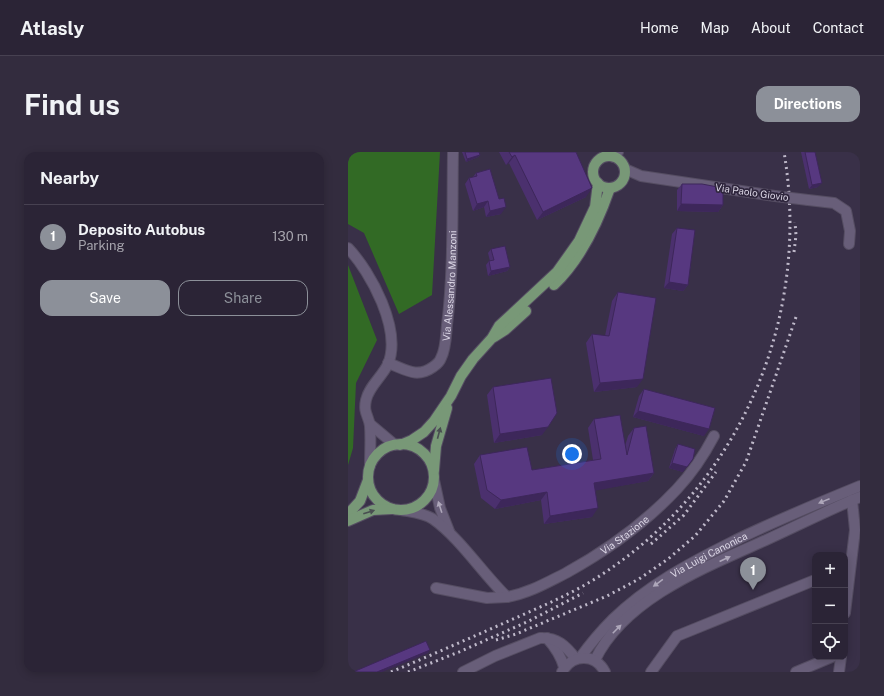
<!DOCTYPE html>
<html lang="en">
<head>
<meta charset="utf-8">
<style>
	body { margin:0; font-family:"Public Sans",sans-serif; background:#332c3e; color:#f1f3f6 }
	.controls { position:absolute; right:12px; bottom:12px; display:grid; overflow:hidden; border-radius:8px; box-shadow:0 2px 10px #0003 }
	.controls button { width:36px; height:36px; display:grid; place-items:center; padding:0; border:0; border-bottom:1px solid #474151; background:#2b2436; color:#f1f3f6; font:20px sans-serif }
	.you { position:absolute; left:224px; top:302px; width:14px; height:14px; margin:-10px; border:3px solid #fff; border-radius:50%; background:#1a73e8; box-shadow:0 0 0 6px #1a73e833 }
	.badge { display:grid; place-items:center; width:26px; height:26px; border-radius:50%; background:#8c9099; color:#fff; font-size:13px; font-weight:700 }
	.pin { position:absolute; translate:-50% -33px; filter:drop-shadow(0 1px 2px #0008) }
	.pin::after { content:''; position:absolute; top:21px; width:14px; height:12px; background:inherit; clip-path:polygon(0 0,100% 0,50% 100%) }
	.list { margin:0; padding:0; list-style:none }
	h2 { display:flex; justify-content:space-between; align-items:center; height:52px; margin:0; padding:0 16px; font-size:17px }
	h2 small { font-size:13px; font-weight:400; color:#a6a4ad }
	.list li { display:grid; grid-template-columns:26px 1fr auto; gap:12px; align-items:center; box-sizing:border-box; height:64px; padding:0 16px; border-top:1px solid #474151 }
	.list b { display:block; font-size:15px; white-space:nowrap }
	.list p { margin:0; font-size:13px; white-space:nowrap; color:#a6a4ad }
	.list em { font-size:13px; font-style:normal; color:#a6a4ad }
	.actions { display:flex; gap:8px; padding:12px 16px }
	.actions a { flex:1; padding:9px 0; border:1px solid #8c9099; border-radius:12px; text-align:center; font-size:14px; color:#8c9099 }
	.actions .main { background:#8c9099; color:#fff }
	.icon { flex:none; width:22px; height:22px; fill:none; stroke:currentColor; stroke-width:2; stroke-linecap:round; stroke-linejoin:round }
	.map { position:relative; flex:none; width:512px; height:520px; overflow:hidden; border-radius:12px }
	header { display:flex; align-items:center; gap:24px; box-sizing:border-box; height:56px; padding:0 20px; background:#2b2436; border-bottom:1px solid #474151 }
	header strong { font-size:19px }
	nav { display:flex; gap:22px; margin-inline-start:auto; font-size:14px }
	.intro { display:flex; align-items:center; justify-content:space-between; box-sizing:border-box; height:96px; padding:0 24px }
	h1 { margin:0; font-size:28px }
	.button { padding:10px 18px; border-radius:12px; background:#8c9099; color:#fff; font-size:14px; font-weight:700 }
	main { display:flex; gap:24px; padding:0 24px }
	aside { flex:1; background:#2b2436; border-radius:12px; box-shadow:0 2px 10px #0003 }
	.map>svg:first-child { display:block }
	.green { fill:#326a25 }
	.lines { fill:none; stroke-linecap:round; stroke-linejoin:round }
	.minor-casing { stroke:#554d62; stroke-width:12 }
	.major-casing { stroke:#554d62; stroke-width:12 }
	.minor { stroke:#685e79; stroke-width:10 }
	.major { stroke:#789877; stroke-width:10 }
	.rail { stroke:#bfb9ca; stroke-width:3; stroke-dasharray:2 4; stroke-linecap:butt }
	.minor-bridge-casing { stroke:#554d62; stroke-width:12; stroke-linecap:butt }
	.minor-bridge { stroke:#685e79; stroke-width:10 }
	.wall { fill:#4b306e }
	.shaded-wall { fill:#3d275a }
	.building { fill:#573880; stroke:#3d275a }
	.oneway { fill:#494e51 }
	.oneway2 { fill:#aea7ba }
	.labels { text-anchor:middle; stroke-width:3.5; stroke-linejoin:round; paint-order:stroke }
	.street-label { font-size:10px; fill:#dcd7e6; stroke:#2f263d }
</style>
</head>
<body>
<header>
<strong>Atlasly</strong>
<nav><a>Home</a><a>Map</a><a>About</a><a>Contact</a></nav>
</header>
<div class="intro"><h1>Find us</h1><a class="button">Directions</a></div>
<main>
<aside>
<h2>Nearby<small></small></h2>
<ul class="list">
<li><span class="badge">1</span><div><b>Deposito Autobus</b><p>Parking</p></div><em>130 m</em></li>
</ul>
<div class="actions"><a class="main">Save</a><a>Share</a></div>
</aside>
<div class="map">
<svg width="512" height="520" viewBox="0 0 512 520">
	<rect width="100%" height="100%" fill="#393048"/>
	<g class="green">
		<path d="M0 0H92L84 143 51 162 16 81 0 72Z"/>
		<path d="M0 113 29 188 8 231 5 296 0 313Z"/>
	</g>
	<g class="lines">
		<g class="minor-casing">
			<g id="minor">
				<path d="M266 5 270 0"/>
				<path d="M277 17 293 24 427 44"/>
				<path d="M460 48 486 51 498 59 502 79 501 92"/>
				<path d="M0 96C23 120 54 178 40 212 34 225 21 234 18 248 15 261 21 264 22 274 23 287 22 301 22 314"/>
				<path id="s1" d="M40 211C57 217 68 227 85 215 88 213 92 209 93 206 98 197 98 183 99 173 106 117 104 57 105 0"/>
				<path d="M22 272 47 293"/>
				<path d="M86 328 92 356 101 379"/>
				<path id="s2" d="M53 358C63 360 76 361 85 367 112 386 135 422 159 445 181 441 198 431 218 421 258 399 298 370 329 337 344 321 356 303 366 284"/>
				<path d="M88 436 139 446 159 445"/>
				<path d="M497 461 507 378 504 348"/>
				<path d="M199 486C207 495 213 504 216 515"/>
				<path id="s3" d="M232 506C242 492 253 479 265 467 299 434 340 412 382 391 424 370 468 352 512 334"/>
				<path d="M247 508C277 446 358 415 418 388 449 374 480 358 512 345"/>
				<path d="M115 520 147 504 192 486C209 485 218 494 228 507"/>
				<path d="M214 520C224 502 247 501 257 520"/>
				<path d="M303 520 329 484 467 428"/>
				<path d="M448 520 484 505"/>
				<path d="M491 520 493 505"/>
			</g>
		</g>
		<g class="major-casing">
			<g id="major">
				<circle cx="261" cy="20" r="16"/>
				<path d="M206 133C233 107 250 71 262 36"/>
				<path d="M146 185 157 178 178 159"/>
				<circle cx="53" cy="325" r="33"/>
				<path d="M52 293 64 288 76 280 86 269 103 244 113 224 125 207 144 186 151 174 209 120 231 89 247 55 250 31"/>
				<path d="M86 318 88 294 99 256"/>
				<path d="M0 362 12 349 20 328"/>
				<path d="M0 369 25 358 44 357"/>
			</g>
		</g>
		<use href="#minor" class="minor"/>
		<use href="#major" class="major"/>
		<g class="rail">
			<path d="M446 100 448 83 447 70"/>
			<path d="M303 392 336 363 368 320"/>
			<path d="M148 488 168 482 259 444 291 427 320 407 347 384 376 349 398 310 448 165"/>
			<path d="M43 520C86 502 129 483 172 464 199 452 225 441 250 425 392 334 464 166 436 0"/>
			<path d="M60 520 111 500 181 469 235 441"/>
		</g>
		<g class="minor-bridge-casing">
			<path id="minor-bridge" d="M427 44 460 48"/>
		</g>
		<use href="#minor-bridge" class="minor-bridge"/>
	</g>
	<g class="wall">
		<path d="M114 0H131L132 3 130 5 118 10Z"/>
		<path d="M151 0H228L238 45 189 68 161 11 158 13Z"/>
		<path d="M453 0H467L470 35 461 37Z"/>
		<path d="M128 21 153 62 138 65 136 55 125 59 117 32 121 26 125 25Z"/>
		<path d="M334 32 375 53 370 60 329 59V38Z"/>
		<path d="M329 76 340 133 335 139 316 136 324 82Z"/>
		<path d="M143 97 162 115 159 119 140 124 138 113 141 109H142L140 101Z"/>
		<path d="M270 140 289 235 246 240 238 191 244 182 257 184 264 149Z"/>
		<path d="M145 235 194 283 146 291 139 243Z"/>
		<path d="M296 237 356 284 285 265 291 244Z"/>
		<path d="M246 267 277 294 280 284 286 276 306 321 300 329 247 338 244 365 196 372 193 348 147 357 133 346 126 312 132 303 184 318 245 308 240 276Z"/>
		<path d="M330 292 335 320 321 316 327 297Z"/>
	</g>
	<g class="shaded-wall">
		<path d="M132 3 130 5 118 10 119 7Z"/>
		<path d="M167 3 161 11 158 13 164 5Z"/>
		<path d="M474 31 470 35 461 37 464 33Z"/>
		<path d="M244 36 238 45 189 68 195 60Z"/>
		<path d="M140 49 136 55 125 59 129 52Z"/>
		<path d="M333 52 375 53 370 60 329 59Z"/>
		<path d="M158 55 153 62 138 65 142 59Z"/>
		<path d="M162 115 159 119 140 124 143 119Z"/>
		<path d="M321 130 340 133 335 139 316 136Z"/>
		<path d="M295 227 289 235 246 240 252 231Z"/>
		<path d="M290 259 361 277 356 284 285 265Z"/>
		<path d="M200 275 194 283 146 291 152 282Z"/>
		<path d="M345 307 335 320 321 316 324 311Z"/>
		<path d="M306 321 300 329 240 340 246 331Z"/>
		<path d="M199 340 193 348 147 357 153 348Z"/>
		<path d="M250 356 244 365 196 372 202 364Z"/>
		<path d="M82 498 80 501 34 520H29Z"/>
	</g>
	<g class="building">
		<path d="M117 0H131L132 3 119 7Z"/>
		<path d="M161 0H228L244 36 195 60 167 3 164 5Z"/>
		<path d="M457 0H467L474 31 464 33Z"/>
		<path d="M142 17 151 47 156 46 158 55 142 59 140 49 129 52 121 26 129 24 128 21Z"/>
		<path d="M334 32H354L375 36V53L333 52Z"/>
		<path d="M329 76 347 78 340 133 321 130Z"/>
		<path d="M157 94 162 115 143 119 141 109 146 108 143 97Z"/>
		<path d="M270 140 308 146 295 227 252 231 244 182 261 184Z"/>
		<path d="M203 226 209 261 200 275 152 282 145 235Z"/>
		<path d="M296 237 367 256 361 277 290 259Z"/>
		<path d="M272 263 279 303 286 276 298 274 306 321 246 331 250 356 202 364 199 340 153 348 139 338 132 303 179 295 184 318 253 307 246 267Z"/>
		<path d="M330 292 347 297 345 307 339 315 324 311Z"/>
		<path d="M78 489 82 498 29 520H5Z"/>
	</g>
	<defs><path id="oneway-solid" d="M-6-.8H1V-3.2L6.5 0L1 3.2V.8H-6Z"/></defs>
	<g class="oneway">
		<use href="#oneway-solid" transform="translate(91 281) rotate(-75)"/>
		<use href="#oneway-solid" transform="translate(21 360) rotate(-18)"/>
	</g>
	<g class="oneway2">
		<use href="#oneway-solid" transform="translate(476 349) rotate(158)"/>
		<use href="#oneway-solid" transform="translate(92 355) rotate(-108)"/>
		<use href="#oneway-solid" transform="translate(377 407) rotate(-25)"/>
		<use href="#oneway-solid" transform="translate(310 431) rotate(144)"/>
		<use href="#oneway-solid" transform="translate(269 477) rotate(-45)"/>
	</g>
	<g class="labels">
		<g class="street-label">
			<text transform="translate(404 40) rotate(8)" y="4">Via Paolo Giovio</text>
			<text dy="4" stroke="none"><textPath href="#s1" startOffset="133">Via Alessandro Manzoni</textPath></text>
			<text dy="4" stroke="none"><textPath href="#s2" startOffset="275">Via Stazione</textPath></text>
			<text dy="4" stroke="none"><textPath href="#s3" startOffset="167">Via Luigi Canonica</textPath></text>
		</g>
	</g>
</svg>
<div class="controls">
<button>+</button>
<button>−</button>
<button><svg class="icon" aria-label="locate" viewBox="0 0 24 24"><circle cx="12" cy="12" r="6"/><path d="M12 2v4M12 18v4M2 12h4M18 12h4"/></svg></button>
</div>
<div class="you"></div>
<div class="pin badge" style="left:405px;top:438px">1</div>
</div>
</main>
</body>
</html>
